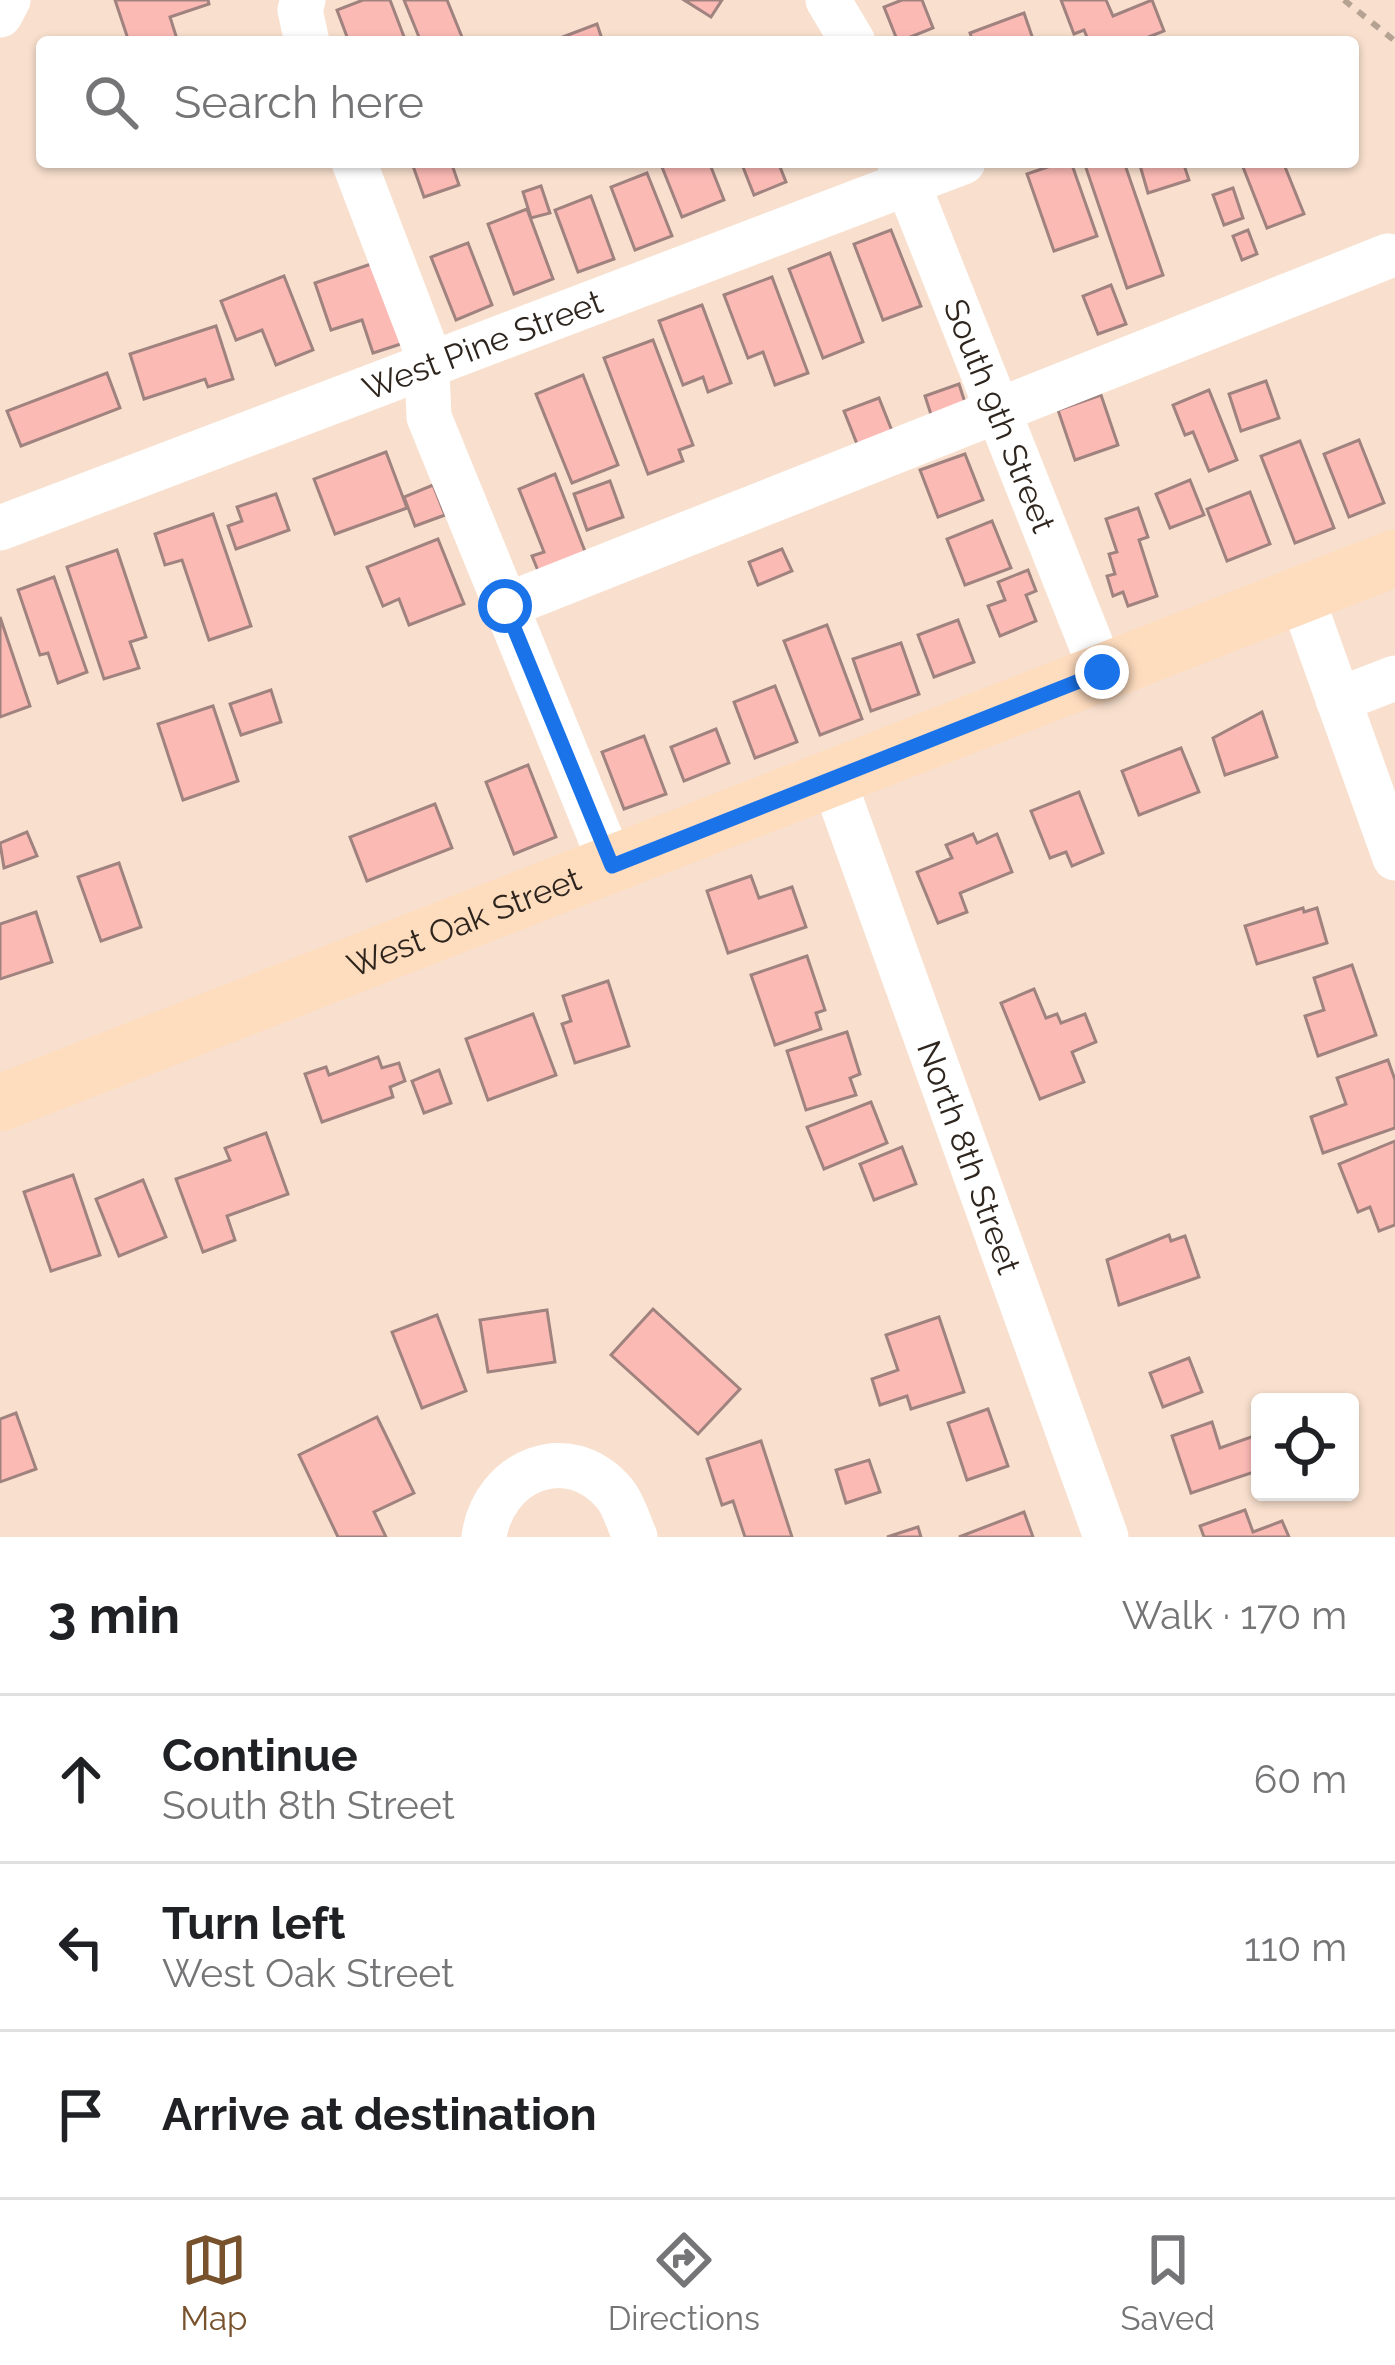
<!DOCTYPE html>
<html lang="en">
<head>
<meta charset="utf-8">
<style>
	body { margin:0; font-family:Raleway,sans-serif; background:#f6f6f6; color:#202124 }
	.controls { position:absolute; right:36px; bottom:36px; display:grid; overflow:hidden; border-radius:12px; box-shadow:0 3px 9px #0004 }
	.controls button { width:108px; height:108px; display:grid; place-items:center; padding:0; border:0; border-bottom:3px solid #e0e0e0; background:#fff; color:#202124; font:60px sans-serif }
	.stop { position:absolute; width:36px; height:36px; margin:-27px; border:9px solid #1a73e8; border-radius:50%; background:#fff }
	.stop.end { background:#1a73e8; border-color:#fff; box-shadow:0 3px 12px #0008 }
	.list { margin:0; padding:0; list-style:none }
	h2 { display:flex; justify-content:space-between; align-items:center; height:156px; margin:0; padding:0 48px; font-size:51px }
	h2 small { font-size:39px; font-weight:400; color:#757577 }
	.list li { display:grid; grid-template-columns:78px 1fr auto; gap:36px; align-items:center; box-sizing:border-box; height:168px; padding:0 48px; border-top:3px solid #e0e0e0 }
	.list b { display:block; font-size:45px; white-space:nowrap }
	.list p { margin:0; font-size:39px; white-space:nowrap; color:#757577 }
	.list em { font-size:39px; font-style:normal; color:#757577 }
	.icon { flex:none; width:66px; height:66px; fill:none; stroke:currentColor; stroke-width:2; stroke-linecap:round; stroke-linejoin:round }
	.map { position:relative; flex:none; width:1395px; height:1537px; overflow:hidden }
	.search { position:absolute; background:#fff; box-shadow:0 3px 9px #0004; left:36px; right:36px; top:36px; height:132px; display:flex; align-items:center; gap:30px; box-sizing:border-box; padding:0 42px; border-radius:12px; color:#757577; font-size:45px }
	.sheet { height:660px; background:#fff }
	nav { display:flex; justify-content:space-around; align-items:center; box-sizing:border-box; height:168px; border-top:3px solid #e0e0e0; background:#fff; font-size:33px; color:#757577 }
	nav a { display:grid; justify-items:center; gap:6px }
	nav .on { color:#77522d }
	.map>svg:first-child { display:block }
	.building { fill:#fcbab5; stroke:#a0827f; stroke-width:3 }
	.lines { fill:none; stroke-linecap:round; stroke-linejoin:round }
	.path { stroke:#b5a293; stroke-width:6; stroke-dasharray:9 9; stroke-linecap:butt }
	.minor { stroke:#fff; stroke-width:45 }
	.major { stroke:#fedcbe; stroke-width:57 }
	.route { stroke:#1a73e8; stroke-width:15 }
	.labels { text-anchor:middle; stroke-width:9; stroke-linejoin:round; paint-order:stroke }
	.street-label { font-size:33px; fill:#2e251e; stroke:#f9e0ce }
</style>
</head>
<body>
<div class="map">
<svg width="1395" height="1537" viewBox="0 0 1395 1537">
	<rect width="100%" height="100%" fill="#f9e0ce"/>
	<g class="building">
		<path d="M115 0H208L209 4 170 17 177 39 129 42Z"/>
		<path d="M363 0H390L406 42H349L337 10Z"/>
		<path d="M404 0H447L464 42H421Z"/>
		<path d="M684 0H722L711 17Z"/>
		<path d="M902 0H922L933 28 898 42 884 7Z"/>
		<path d="M1061 0H1106L1113 16 1152 0 1164 31 1136 42H1089L1084 30 1074 34Z"/>
		<path d="M1024 13 1034 42H973L970 33Z"/>
		<path d="M597 24 603 42H561L560 38Z"/>
		<path d="M424 162H451L459 185 424 197 413 166Z"/>
		<path d="M660 162H709L724 200 682 217Z"/>
		<path d="M741 162H778L786 182 754 195Z"/>
		<path d="M1062 162H1071L1097 236 1054 251 1027 174Z"/>
		<path d="M1093 162H1124L1163 275 1127 288 1085 165Z"/>
		<path d="M1139 162H1183L1189 180 1148 193Z"/>
		<path d="M1241 162H1283L1304 214 1267 228Z"/>
		<path d="M647 173 672 236 635 250 611 187Z"/>
		<path d="M541 186 550 213 531 218 523 192Z"/>
		<path d="M1233 188 1243 218 1224 225 1213 195Z"/>
		<path d="M591 196 614 259 578 272 555 210Z"/>
		<path d="M527 209 553 279 514 294 488 224Z"/>
		<path d="M891 230 921 306 883 320 854 244Z"/>
		<path d="M1248 230 1257 254 1242 260 1233 236Z"/>
		<path d="M468 243 492 305 456 320 431 257Z"/>
		<path d="M830 253 863 342 823 358 789 269Z"/>
		<path d="M380 261 407 342 373 353 362 320 331 330 315 283Z"/>
		<path d="M284 276 313 350 276 365 262 330 236 340 221 301Z"/>
		<path d="M772 277 808 373 775 385 763 352 748 358 724 295Z"/>
		<path d="M1111 285 1126 324 1098 334 1083 296Z"/>
		<path d="M702 305 731 383 708 392 703 377 683 385 659 321Z"/>
		<path d="M216 326 233 379 208 387 205 379 144 399 130 354Z"/>
		<path d="M653 340 693 445 679 450 683 461 648 474 604 358Z"/>
		<path d="M107 373 120 408 21 446 7 411Z"/>
		<path d="M583 375 618 465 572 483 536 394Z"/>
		<path d="M1266 381 1279 418 1241 431 1229 394Z"/>
		<path d="M959 384 970 418 936 430 925 396Z"/>
		<path d="M1209 390 1237 460 1209 471 1193 432 1185 435 1173 405Z"/>
		<path d="M1101 395 1118 445 1075 460 1058 410Z"/>
		<path d="M879 398 894 436 859 449 844 411Z"/>
		<path d="M1359 440 1384 503 1349 517 1324 454Z"/>
		<path d="M1300 441 1334 528 1295 543 1261 456Z"/>
		<path d="M386 452 407 508 335 534 314 479Z"/>
		<path d="M965 454 983 500 938 517 920 470Z"/>
		<path d="M555 474 586 554 543 583 532 556 544 552 519 489Z"/>
		<path d="M1190 480 1204 515 1170 528 1156 494Z"/>
		<path d="M610 481 623 517 587 530 574 494Z"/>
		<path d="M433 485 445 515 415 526 404 497Z"/>
		<path d="M1250 492 1270 544 1227 561 1207 509Z"/>
		<path d="M276 494 289 530 236 549 228 526 242 521 237 507Z"/>
		<path d="M1138 508 1148 537 1139 540 1157 596 1128 606 1123 592 1113 596 1107 576 1115 574 1109 554 1117 552 1106 519Z"/>
		<path d="M213 514 251 626 209 640 182 560 165 565 155 534Z"/>
		<path d="M992 521 1011 568 965 585 947 539Z"/>
		<path d="M438 539 464 604 409 625 399 599 383 606 367 567Z"/>
		<path d="M782 549 792 571 758 585 749 562Z"/>
		<path d="M117 550 146 637 130 642 139 668 104 679 67 567Z"/>
		<path d="M1028 570 1036 591 1026 595 1036 621 1000 636 988 606 1005 600 998 582Z"/>
		<path d="M54 577 87 672 58 683 48 653 40 655 18 590Z"/>
		<path d="M0 617 30 706 0 717Z"/>
		<path d="M958 620 974 662 934 677 918 635Z"/>
		<path d="M827 625 862 719 820 735 784 641Z"/>
		<path d="M901 643 919 694 871 711 853 659Z"/>
		<path d="M775 686 797 742 755 758 734 702Z"/>
		<path d="M271 690 281 722 241 735 230 704Z"/>
		<path d="M213 706 238 781 183 800 158 724Z"/>
		<path d="M1262 712 1277 757 1225 775 1213 738Z"/>
		<path d="M716 729 729 763 684 781 671 747Z"/>
		<path d="M644 736 666 794 624 809 602 752Z"/>
		<path d="M1181 748 1199 792 1139 815 1122 771Z"/>
		<path d="M528 765 556 837 514 854 486 782Z"/>
		<path d="M1079 792 1103 853 1072 866 1066 852 1050 858 1031 811Z"/>
		<path d="M435 804 452 848 367 881 350 837Z"/>
		<path d="M27 832 37 856 4 868 0 843Z"/>
		<path d="M973 834 977 843 997 834 1012 872 960 893 967 912 938 923 917 872 952 858 946 845Z"/>
		<path d="M119 863 141 927 101 941 78 877Z"/>
		<path d="M751 876 759 898 792 887 806 927 728 953 707 891Z"/>
		<path d="M1303 908 1304 912 1317 908 1327 943 1257 964 1245 926Z"/>
		<path d="M36 912 52 962 0 979V924Z"/>
		<path d="M807 956 825 1010 816 1013 821 1029 775 1045 751 975Z"/>
		<path d="M1352 965 1376 1035 1318 1056 1305 1016 1324 1010 1314 978Z"/>
		<path d="M608 981 629 1046 575 1063 562 1024 571 1021 563 996Z"/>
		<path d="M1034 989 1046 1018 1057 1014 1061 1023 1085 1014 1096 1042 1072 1052 1084 1082 1040 1099 1001 1003Z"/>
		<path d="M533 1014 556 1075 488 1100 466 1039Z"/>
		<path d="M847 1032 860 1074 850 1078 856 1095 806 1110 787 1051Z"/>
		<path d="M378 1057 382 1068 399 1063 405 1081 390 1087 393 1097 322 1122 305 1074 326 1067 329 1075Z"/>
		<path d="M1388 1060 1395 1080V1128L1323 1153 1311 1117 1346 1104 1337 1078Z"/>
		<path d="M439 1070 451 1103 424 1113 412 1081Z"/>
		<path d="M871 1102 887 1143 824 1169 807 1127Z"/>
		<path d="M266 1133 288 1194 227 1216 235 1240 203 1252 176 1179 230 1160 225 1148Z"/>
		<path d="M1395 1141V1225L1379 1231 1370 1207 1358 1212 1339 1164Z"/>
		<path d="M902 1147 916 1184 874 1200 860 1164Z"/>
		<path d="M73 1175 100 1255 51 1271 24 1192Z"/>
		<path d="M143 1180 166 1237 119 1256 96 1199Z"/>
		<path d="M1169 1235 1171 1241 1185 1236 1199 1277 1119 1305 1107 1260Z"/>
		<path d="M653 1309 740 1389 698 1434 611 1355Z"/>
		<path d="M547 1310 555 1362 488 1372 480 1320Z"/>
		<path d="M437 1315 466 1391 422 1408 392 1332Z"/>
		<path d="M939 1317 964 1392 911 1409 907 1396 880 1405 872 1379 898 1370 886 1335Z"/>
		<path d="M1189 1358 1202 1392 1163 1407 1150 1373Z"/>
		<path d="M988 1409 1008 1466 967 1480 948 1423Z"/>
		<path d="M16 1413 36 1469 0 1482V1419Z"/>
		<path d="M377 1417 414 1493 374 1512 386 1537H338L299 1455Z"/>
		<path d="M1212 1422 1220 1448 1254 1436 1260 1470 1191 1493 1172 1436Z"/>
		<path d="M761 1441 792 1537H745L733 1501 722 1505 707 1459Z"/>
		<path d="M869 1460 880 1492 846 1503 836 1470Z"/>
		<path d="M1245 1510 1253 1532 1282 1521 1289 1537H1204L1200 1526Z"/>
		<path d="M1024 1512 1033 1537H959Z"/>
		<path d="M918 1527 921 1537H887Z"/>
	</g>
	<g class="lines">
		<path class="path" d="M1344 0 1395 41"/>
		<g class="minor">
			<path d="M303 0 300 10 307 42"/>
			<path d="M828 0 853 42"/>
			<path d="M0 15 8 0"/>
			<path d="M354 162 426 350 429 417 612 866"/>
			<path id="s1" d="M899 162 1102 672"/>
			<path id="s2" d="M0 528 963 162"/>
			<path d="M1301 595 1395 858"/>
			<path d="M505 606 1388 256"/>
			<path d="M1338 700 1395 678"/>
			<path id="s3" d="M833 779 1106 1537"/>
			<path d="M484 1537C493 1471 568 1438 615 1494 624 1505 629 1524 635 1537"/>
		</g>
		<path class="major" id="s4" d="M0 1103 1395 558"/>
	</g>
	<g class="lines">
		<path class="route" d="M505 606 612 866 1102 672"/>
	</g>
	<g class="labels">
		<g class="street-label">
			<text dy="12" stroke="none"><textPath href="#s2" startOffset="516">West Pine Street</textPath></text>
			<text dy="12" stroke="none"><textPath href="#s1" startOffset="273">South 9th Street</textPath></text>
			<text dy="12" stroke="none"><textPath href="#s4" startOffset="498">West Oak Street</textPath></text>
			<text dy="12" stroke="none"><textPath href="#s3" startOffset="402">North 8th Street</textPath></text>
		</g>
	</g>
</svg>
<div class="controls">
<button><svg class="icon" aria-label="locate" viewBox="0 0 24 24"><circle cx="12" cy="12" r="6"/><path d="M12 2v4M12 18v4M2 12h4M18 12h4"/></svg></button>
</div>
<div class="stop" style="left:505px;top:606px"></div>
<div class="stop end" style="left:1102px;top:672px"></div>
<div class="search"><svg class="icon" aria-label="search" viewBox="0 0 24 24"><circle cx="10" cy="10" r="6"/><path d="M15 15l6 6"/></svg>Search here</div>
</div>
<section class="sheet">
<h2>3 min<small>Walk · 170 m</small></h2>
<ul class="list">
<li><svg class="icon" aria-label="ahead" viewBox="0 0 24 24"><path d="M12 20V5M6 11l6-6 6 6"/></svg><div><b>Continue</b><p>South 8th Street</p></div><em>60 m</em></li>
<li><svg class="icon" aria-label="left" viewBox="0 0 24 24"><path d="M17 20v-9H6M10 6l-5 5 5 5"/></svg><div><b>Turn left</b><p>West Oak Street</p></div><em>110 m</em></li>
<li><svg class="icon" aria-label="arrive" viewBox="0 0 24 24"><path d="M6 21V4h12l-3 4 3 4H6"/></svg><div><b>Arrive at destination</b></div></li>
</ul>
</section>
<nav>
<a class="on"><svg class="icon" aria-label="map" viewBox="0 0 24 24"><path d="M3 6l6-2 6 2 6-2v14l-6 2-6-2-6 2zM9 4v14M15 6v14"/></svg>Map</a>
<a><svg class="icon" aria-label="directions" viewBox="0 0 24 24"><path d="M12 3l9 9-9 9-9-9zM9 14v-3h6M13 9l2 2-2 2"/></svg>Directions</a>
<a><svg class="icon" aria-label="saved" viewBox="0 0 24 24"><path d="M7 4h10v16l-5-4-5 4z"/></svg>Saved</a>
</nav>
</body>
</html>
